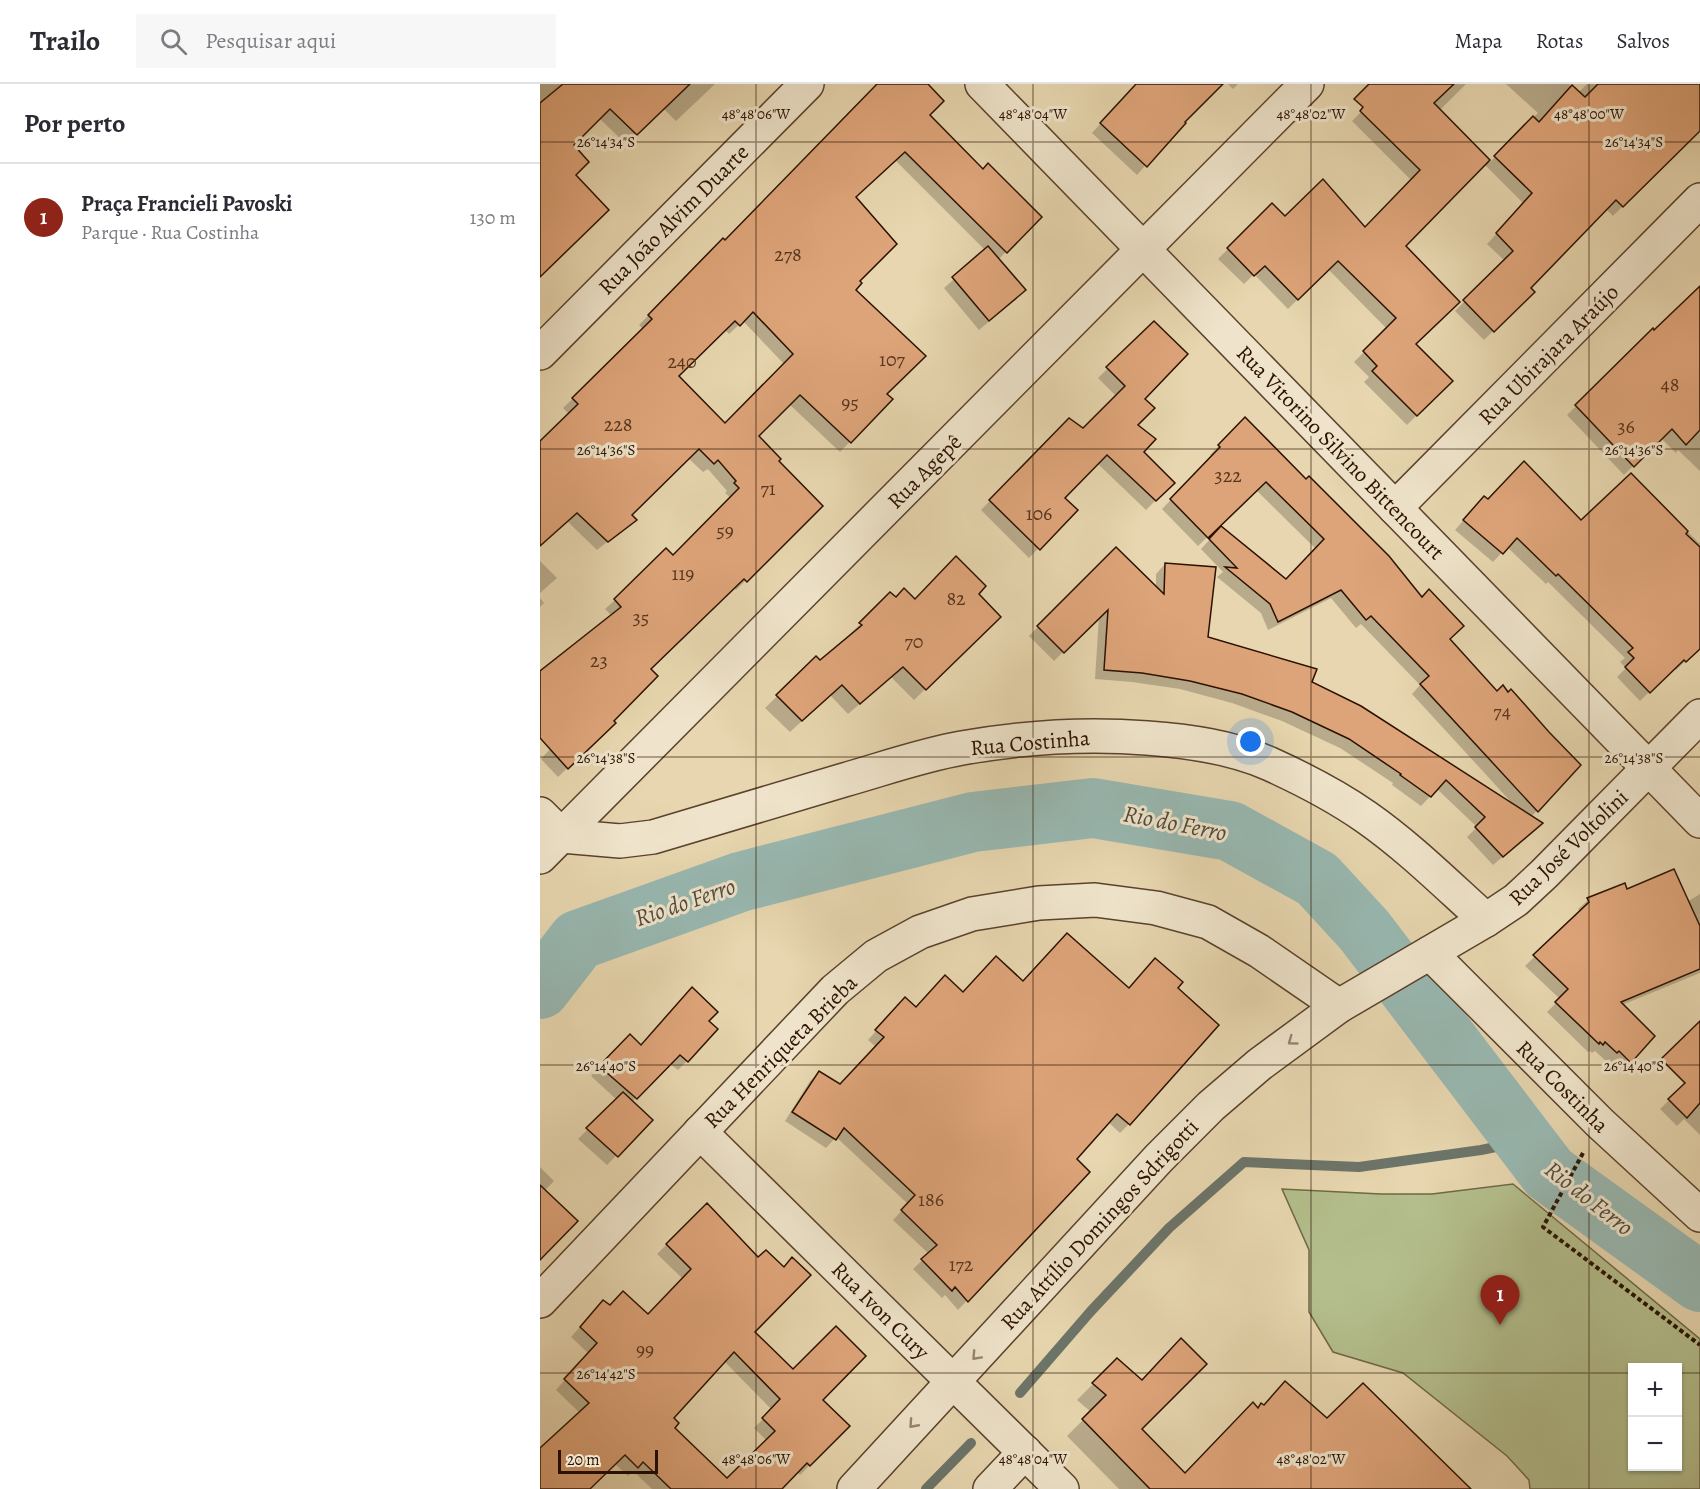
<!DOCTYPE html>
<html lang="pt">
<head>
<meta charset="utf-8">
<style>
	body { margin:0; font-family:Alegreya,serif; background:#f7f7f7; color:#2b2b33 }
	.controls { position:absolute; right:18px; bottom:18px; display:grid; overflow:hidden; border-radius:0px; box-shadow:0 2px 4px #0004 }
	.controls button { width:54px; height:54px; display:grid; place-items:center; padding:0; border:0; border-bottom:2px solid #e1e1e2; background:#fff; color:#2b2b33; font:30px sans-serif }
	.scale { position:absolute; left:18px; bottom:15px; width:100px; box-sizing:border-box; padding-left:6px; border:3px solid #2b1100; border-top:0; font-size:16px; line-height:21px; white-space:nowrap; color:#2b1100; -webkit-text-stroke:4px #efe4cb; paint-order:stroke }
	.you { position:absolute; left:711px; top:658px; width:21px; height:21px; margin:-15px; border:4px solid #fff; border-radius:50%; background:#1a73e8; box-shadow:0 0 0 9px #1a73e833 }
	.badge { display:grid; place-items:center; width:39px; height:39px; border-radius:50%; background:#8f2418; color:#fff; font-size:20px; font-weight:700 }
	.pin { position:absolute; translate:-50% -50px; filter:drop-shadow(0 2px 3px #0008) }
	.pin::after { content:''; position:absolute; top:32px; width:21px; height:18px; background:inherit; clip-path:polygon(0 0,100% 0,50% 100%) }
	.list { margin:0; padding:0; list-style:none }
	h2 { display:flex; justify-content:space-between; align-items:center; height:78px; margin:0; padding:0 24px; font-size:26px }
	h2 small { font-size:20px; font-weight:400; color:#7c7c81 }
	.list li { display:grid; grid-template-columns:39px 1fr auto; gap:18px; align-items:center; box-sizing:border-box; height:108px; padding:0 24px; border-top:2px solid #e1e1e2 }
	.list b { display:block; font-size:22px; white-space:nowrap }
	.list p { margin:0; font-size:20px; white-space:nowrap; color:#7c7c81 }
	.list em { font-size:20px; font-style:normal; color:#7c7c81 }
	.icon { flex:none; width:33px; height:33px; fill:none; stroke:currentColor; stroke-width:2; stroke-linecap:round; stroke-linejoin:round }
	.map { position:relative; flex:none; width:1160px; height:1405px; overflow:hidden }
	header { display:flex; align-items:center; gap:36px; box-sizing:border-box; height:84px; padding:0 30px; background:#fff; border-bottom:2px solid #e1e1e2 }
	header strong { font-size:28px }
	nav { display:flex; gap:33px; margin-inline-start:auto; font-size:21px }
	.search { width:420px; height:54px; background:#f7f7f7; display:flex; align-items:center; gap:15px; box-sizing:border-box; padding:0 21px; border-radius:0px; color:#7c7c81; font-size:22px }
	main { display:flex }
	aside { flex:1; background:#fff }
	.map>svg:first-child { display:block }
	.green { fill:#b3be8c; stroke:#6f6846; stroke-width:1.5; fill-rule:evenodd }
	.shadow { fill:#0003; fill-rule:evenodd }
	.lines { fill:none; stroke-linecap:round; stroke-linejoin:round }
	.stream { stroke:#6c756a; stroke-width:10 }
	.river { stroke:#98b8b1; stroke-width:60 }
	.building { fill:#dea479; stroke:#2b1100; stroke-width:1.5; fill-rule:evenodd }
	.street-casing { stroke:#5a422c; stroke-width:36 }
	.path { stroke:#2b1100; stroke-width:4; stroke-dasharray:4.5 3; stroke-linecap:butt }
	.street { stroke:#efe4cb; stroke-width:33 }
	.oneway { stroke:#978570 }
	.ticks { fill:none; stroke:#2b1100; stroke-width:1.5; stroke-opacity:0.45 }
	.labels { text-anchor:middle; stroke-width:6; stroke-linejoin:round; paint-order:stroke }
	.number-label { font-size:20px; fill:#58361e }
	.street-label { font-size:22px; fill:#2b1100; stroke:#efe4cb }
	.water-label { font-size:24px; font-style:italic; fill:#514b3e; stroke:#efe4cb }
	.ticks-label { font-size:15px; text-anchor:middle; fill:#2b1100; stroke:#efe4cb; stroke-width:6; stroke-linejoin:round; paint-order:stroke }
</style>
</head>
<body>
<header>
<strong>Trailo</strong>
<div class="search"><svg class="icon" aria-label="search" viewBox="0 0 24 24"><circle cx="10" cy="10" r="6"/><path d="M15 15l6 6"/></svg>Pesquisar aqui</div>
<nav><a>Mapa</a><a>Rotas</a><a>Salvos</a></nav>
</header>
<main>
<aside>
<h2>Por perto<small></small></h2>
<ul class="list">
<li><span class="badge">1</span><div><b>Praça Francieli Pavoski</b><p>Parque · Rua Costinha</p></div><em>130 m</em></li>
</ul>
</aside>
<div class="map">
<svg width="1160" height="1405" viewBox="0 0 1160 1405">
	<rect width="100%" height="100%" fill="#e7d6af"/>
	<filter id="stains"><feTurbulence type="fractalNoise" baseFrequency=".00333" numOctaves="4"/><feColorMatrix values="0 0 0 0 .2 0 0 0 0 .09 0 0 0 0 .02 0 0 0 .5 -.17"/></filter>
	<radialGradient id="worn" r=".72"><stop offset=".6" stop-color="#630" stop-opacity="0"/><stop offset="1" stop-color="#630" stop-opacity=".3"/></radialGradient>
	<path class="green" d="M973 1100 1160 1255V1405H990L989 1396 967 1372 863 1289 793 1268 769 1228V1166L742 1105 841 1110H892ZM1092 1284H1138V1382H1092Z"/>
	<g class="shadow">
		<path d="M0 0H175L136 37 123 24 86 60 59 34 32 61 34 91 0 192Z"/>
		<path d="M338 0H386L388 31 443 87 500 133 458 176 474 216 439 246 404 204 446 167 355 76 315 114 318 197 314 206 345 310 351 315 300 368 249 320 217 352 237 378 281 422 196 506 194 504 109 585 72 637 74 639 18 693 1 675 11 664 0 652V589L72 532 65 525 75 516 126 466 133 473 191 414 185 409 187 407 168 385 163 388 148 374 90 431 95 436 57 466 27 437 0 461V359L29 330 23 324 104 246 99 241 183 156 185 158ZM203 237 245 281 185 341 137 292 184 245 189 250Z"/>
		<path d="M597 0H681L643 38 597 91 552 49Z"/>
		<path d="M688 0H698L693 5Z"/>
		<path d="M849 0H926L899 27 950 78 998 29 966 0H1029L1038 9 1047 0H1160V45L1073 132 1066 125 989 204 993 208 944 256 915 227 965 177 947 160 984 120 944 80 864 162 875 260 911 297 867 341 824 298 829 293 814 278 847 245 788 185 748 225 714 190 704 200 678 175 732 121 745 134 825 145 872 97 812 37Z"/>
		<path d="M1160 204V387L1138 366 1136 369 1121 354 1084 391 1027 331 1113 247 1114 248Z"/>
		<path d="M614 239 603 315 596 341 602 368 633 399 606 426 557 379 523 414 536 426 489 474 441 426 529 336 544 346 577 313 558 294Z"/>
		<path d="M705 335 957 609 1039 681 991 733 992 748 953 781 927 753 937 743 897 705 881 722 852 701 853 699 800 664 742 637 692 619 640 605 592 598 555 595 559 532 514 577 489 552 576 465 616 504V490L625 480 666 554 770 599 972 719 872 610 880 601 821 540 816 544 791 514 728 546 721 529 677 493 683 488 661 465 672 453 746 497 776 465 716 406 658 462 622 425 672 373 670 371Z"/>
		<path d="M1091 391 1159 459 1160 458V563L1136 586 1134 584 1100 617 1077 593 1086 584 1080 578 1085 574 1008 498 1006 500 967 463 953 478 915 446 935 423 948 417 1041 438Z"/>
		<path d="M0 477 17 494 0 509Z"/>
		<path d="M351 510 356 515 375 517 437 510 459 533 374 616 351 593 308 630 290 611 250 648 225 624 276 574 280 579 311 553 309 551Z"/>
		<path d="M0 514 4 519 0 523Z"/>
		<path d="M1084 801 1086 807 1147 818 1160 810V889L1082 921 1113 952 1081 988 1069 975 1067 978 1055 967 1052 969 1050 967 1048 968 1007 928 1020 915 985 882 1040 829 1038 825 1048 816Z"/>
		<path d="M482 899 588 905 636 904 589 1040 580 1049 568 1038 534 1075 548 1088 418 1226 405 1211 402 1214 373 1185 389 1170 353 1136 368 1120 296 1053 286 1064 245 1037 270 997 279 989 300 1002 336 963 328 956 356 924 375 925 423 910Z"/>
		<path d="M167 937 147 977 138 986 130 980 92 1018 111 1036 67 1081 38 1055 77 1016 51 992 90 952 100 963Z"/>
		<path d="M1159 987 1160 988V1051L1144 1035 1137 1042 1120 1025Z"/>
		<path d="M0 1083 14 1097 4 1107 0 1174Z"/>
		<path d="M166 1121 213 1248 308 1343 260 1391 257 1388 240 1405H112L93 1387 88 1392 75 1380 49 1405H0V1366L40 1329 16 1306 48 1269 31 1253 53 1228 69 1223 108 1232 143 1195 117 1170ZM184 1277 232 1326 214 1344 227 1357 187 1396 133 1344 132 1334Z"/>
		<path d="M577 1276 600 1345 645 1390 723 1322 745 1299 787 1336 928 1405H579L527 1352 551 1328 537 1316Z"/>
	</g>
	<g class="lines">
		<g class="stream">
			<path d="M480 1309 551 1227 629 1144 704 1078 819 1083 941 1066 985 1057"/>
			<path d="M386 1405 431 1359"/>
		</g>
		<path class="river" d="M0 905 38 856 200 798 433 738 553 724 690 747 777 795 824 846 1009 1089 1160 1198"/>
	</g>
	<g class="building">
		<path d="M23 0H150L97 51 70 25 34 61 49 78 36 91 69 126 0 193V19Z"/>
		<path d="M337 0H388L404 17 390 31 443 85 448 79 502 133 467 169 365 68 316 113 357 160 320 197 322 199 316 206 386 272 347 310 353 315 311 359 260 311 219 352 241 375 239 377 283 422 207 498 204 495 111 585 118 592 74 637 76 639 28 685 0 654V587L81 523 74 515 126 464 133 471 199 404 194 399 196 397 178 376 174 380 159 365 92 431 97 436 68 458 37 429 0 462V357L38 320 32 314 112 235 108 231 183 154 185 156ZM213 228 253 270 185 339 139 292 195 237 200 242Z"/>
		<path d="M596 0H683L645 38 646 39 607 83 560 39Z"/>
		<path d="M829 0H914L894 19 950 76 866 162 920 218 876 260 913 297 877 332 832 287 837 282 823 267 856 234 798 177 758 216 725 182 714 192 687 164 732 119 745 132 783 95 825 143 880 86 820 27 823 23 814 15Z"/>
		<path d="M1058 0H1160V47L1083 123 1076 116 991 204 995 208 954 248 923 216 973 167 956 149 992 109 954 72 993 32 999 38 1032 1 1045 13Z"/>
		<path d="M448 162 486 206 449 237 412 193Z"/>
		<path d="M1160 202V346L1146 361 1132 345 1094 383 1035 321 1113 244 1114 246Z"/>
		<path d="M614 237 648 270 605 315 615 324 598 341 616 355 604 368 635 399 616 417 567 371 525 414 538 426 500 466 449 416 529 334 543 344 585 302 566 283Z"/>
		<path d="M705 333 766 395 769 392 849 472 882 513 889 505 924 542 910 555 957 607 963 601 968 608 971 605 1009 648 1041 681 998 728 880 600 889 592 831 532 826 536 801 506 738 538 730 520 685 483 697 484 669 455 681 442 746 495 784 455 726 398 668 454 630 415 680 363 678 361Z"/>
		<path d="M984 377 1041 436 1091 389 1148 447 1146 450 1160 463V565L1146 578 1144 576 1110 609 1085 583 1094 574 1088 568 1093 564 1018 490 1016 492 977 454 963 470 923 436 944 412 948 415Z"/>
		<path d="M576 463 624 510 625 479 676 483 668 553 777 585 772 598 821 622 1003 739 963 773 935 743 945 733 906 696 891 713 860 691 861 690 809 655 752 628 702 610 650 597 602 589 564 586 568 526 524 569 497 542Z"/>
		<path d="M416 472 446 502 439 510 461 533 386 606 363 583 320 620 302 601 262 637 236 611 276 572 280 576 322 541 319 539 350 508 356 513 364 504 375 515Z"/>
		<path d="M1134 785 1160 842V885L1081 918 1115 952 1091 979 1079 967 1077 969 1065 958 1063 961 1060 958 1059 960 1015 918 1028 905 993 871 1049 818 1047 814 1085 799 1087 805Z"/>
		<path d="M527 849 589 904 615 874 643 898 638 904 679 941 590 1041 577 1030 537 1075 550 1088 428 1218 415 1203 412 1207 381 1175 397 1161 361 1126 375 1111 304 1044 296 1056 252 1028 279 987 300 1000 344 953 335 946 365 913 376 923 405 891 423 908 456 872 483 897Z"/>
		<path d="M152 903 178 928 169 937 178 945 148 978 140 971 97 1015 59 982 90 950 101 961Z"/>
		<path d="M1160 937V1019L1147 1034 1128 1015 1145 999 1121 975Z"/>
		<path d="M83 1008 113 1036 78 1073 46 1044Z"/>
		<path d="M0 1101 38 1137 0 1176Z"/>
		<path d="M167 1119 218 1173 226 1166 244 1183 252 1173 271 1191 215 1248 253 1285 296 1242 326 1272 283 1316 310 1342 270 1382 267 1379 242 1405H131L103 1378 98 1384 85 1371 50 1405H0V1364L49 1319 24 1295 57 1259 40 1243 63 1216 70 1221 83 1207 108 1230 151 1185 126 1160ZM194 1268 240 1315 222 1334 235 1347 187 1394 135 1344 139 1339 134 1334Z"/>
		<path d="M641 1254 667 1280 602 1345 645 1389 713 1318 718 1324 721 1319 724 1321 745 1297 787 1334 823 1299 931 1405H610L542 1335 566 1311 552 1299 577 1274 602 1296Z"/>
	</g>
	<g class="lines">
		<g class="street-casing">
			<g id="street">
				<path d="M442 0 1160 737"/>
				<path d="M0 269 267 0"/>
				<path d="M855 424 1160 116"/>
				<path d="M0 730 22 752 80 757 113 753C176 734 240 715 304 696 343 685 382 671 422 664 484 653 545 649 607 654 649 657 692 663 730 680 763 695 796 712 826 733 869 763 907 801 946 836"/>
				<path d="M0 773 767 0"/>
				<path d="M890 869 1060 1039 1160 1131"/>
				<path d="M160 1048 522 1405"/>
				<path d="M0 1217 295 906 336 872 380 848 432 830 499 819 555 816 616 824 668 838 719 867 799 922"/>
				<path d="M314 1405 619 1074 671 1022 720 980 799 922 946 836 976 816 1004 790 1160 632"/>
				<path d="M450 1405 485 1368"/>
			</g>
		</g>
		<path class="path" d="M1043 1069 1003 1143 1160 1261"/>
		<use href="#street" class="street"/>
	</g>
	<defs><path id="oneway-chevron" d="M-2-3.5L2.5 0L-2 3.5" fill="none" stroke-width="1.6" stroke-linecap="round" stroke-linejoin="round" transform="scale(1.5)"/></defs>
	<g class="oneway">
		<use href="#oneway-chevron" transform="translate(752 957) rotate(144)"/>
		<use href="#oneway-chevron" transform="translate(436 1272) rotate(133)"/>
		<use href="#oneway-chevron" transform="translate(373 1340) rotate(132)"/>
	</g>
	<path class="ticks" d="M216 0V1405M493 0V1405M771 0V1405M1049 0V1405M0 58H1160M0 365H1160M0 673H1160M0 981H1160M0 1289H1092M1138 1289H1160"/>
	<g class="labels">
		<g class="number-label">
			<text x="248" y="177">278</text>
			<text x="352" y="282">107</text>
			<text x="142" y="284">240</text>
			<text x="1130" y="307">48</text>
			<text x="310" y="325">95</text>
			<text x="78" y="347">228</text>
			<text x="1086" y="349">36</text>
			<text x="688" y="398">322</text>
			<text x="228" y="411">71</text>
			<text x="499" y="436">106</text>
			<text x="185" y="453">59</text>
			<text x="143" y="496">119</text>
			<text x="416" y="521">82</text>
			<text x="101" y="540">35</text>
			<text x="374" y="564">70</text>
			<text x="59" y="583">23</text>
			<text x="962" y="634">74</text>
			<text x="391" y="1122">186</text>
			<text x="421" y="1187">172</text>
			<text x="105" y="1272">99</text>
		</g>
		<g class="street-label">
			<text transform="translate(133 135) rotate(-45)" y="8">Rua João Alvim Duarte</text>
			<text transform="translate(1008 270) rotate(-45)" y="8">Rua Ubirajara Araújo</text>
			<text transform="translate(801 368) rotate(46)" y="8">Rua Vitorino Silvino Bittencourt</text>
			<text transform="translate(384 387) rotate(-45)" y="8">Rua Agepê</text>
			<text transform="translate(490 658) rotate(-5)" y="8">Rua Costinha</text>
			<text transform="translate(1028 763) rotate(-44)" y="8">Rua José Voltolini</text>
			<text transform="translate(240 967) rotate(-45)" y="8">Rua Henriqueta Brieba</text>
			<text transform="translate(1023 1002) rotate(45)" y="8">Rua Costinha</text>
			<text transform="translate(559 1140) rotate(-47)" y="8">Rua Attílio Domingos Sdrigotti</text>
			<text transform="translate(341 1226) rotate(45)" y="8">Rua Ivon Cury</text>
		</g>
		<g class="water-label">
			<text transform="translate(635 739) rotate(11)" y="8">Rio do Ferro</text>
			<text transform="translate(145 818) rotate(-19)" y="8">Rio do Ferro</text>
			<text transform="translate(1049 1114) rotate(38)" y="8">Rio do Ferro</text>
		</g>
	</g>
	<g class="ticks-label">
		<text x="216" y="35">48°48'06"W</text>
		<text x="493" y="35">48°48'04"W</text>
		<text x="771" y="35">48°48'02"W</text>
		<text x="1049" y="35">48°48'00"W</text>
		<text x="66" y="63">26°14'34"S</text>
		<text x="1094" y="63">26°14'34"S</text>
		<text x="66" y="371">26°14'36"S</text>
		<text x="1094" y="371">26°14'36"S</text>
		<text x="66" y="679">26°14'38"S</text>
		<text x="1094" y="679">26°14'38"S</text>
		<text x="66" y="987">26°14'40"S</text>
		<text x="1094" y="987">26°14'40"S</text>
		<text x="66" y="1295">26°14'42"S</text>
		<text x="216" y="1380">48°48'06"W</text>
		<text x="493" y="1380">48°48'04"W</text>
		<text x="771" y="1380">48°48'02"W</text>
	</g>
	<rect width="100%" height="100%" filter="url(#stains)"/>
	<rect width="100%" height="100%" fill="url(#worn)"/>
</svg>
<div class="controls">
<button>+</button>
<button>−</button>
</div>
<div class="scale">20 m</div>
<div class="you"></div>
<div class="pin badge" style="left:960px;top:1241px">1</div>
</div>
</main>
</body>
</html>
